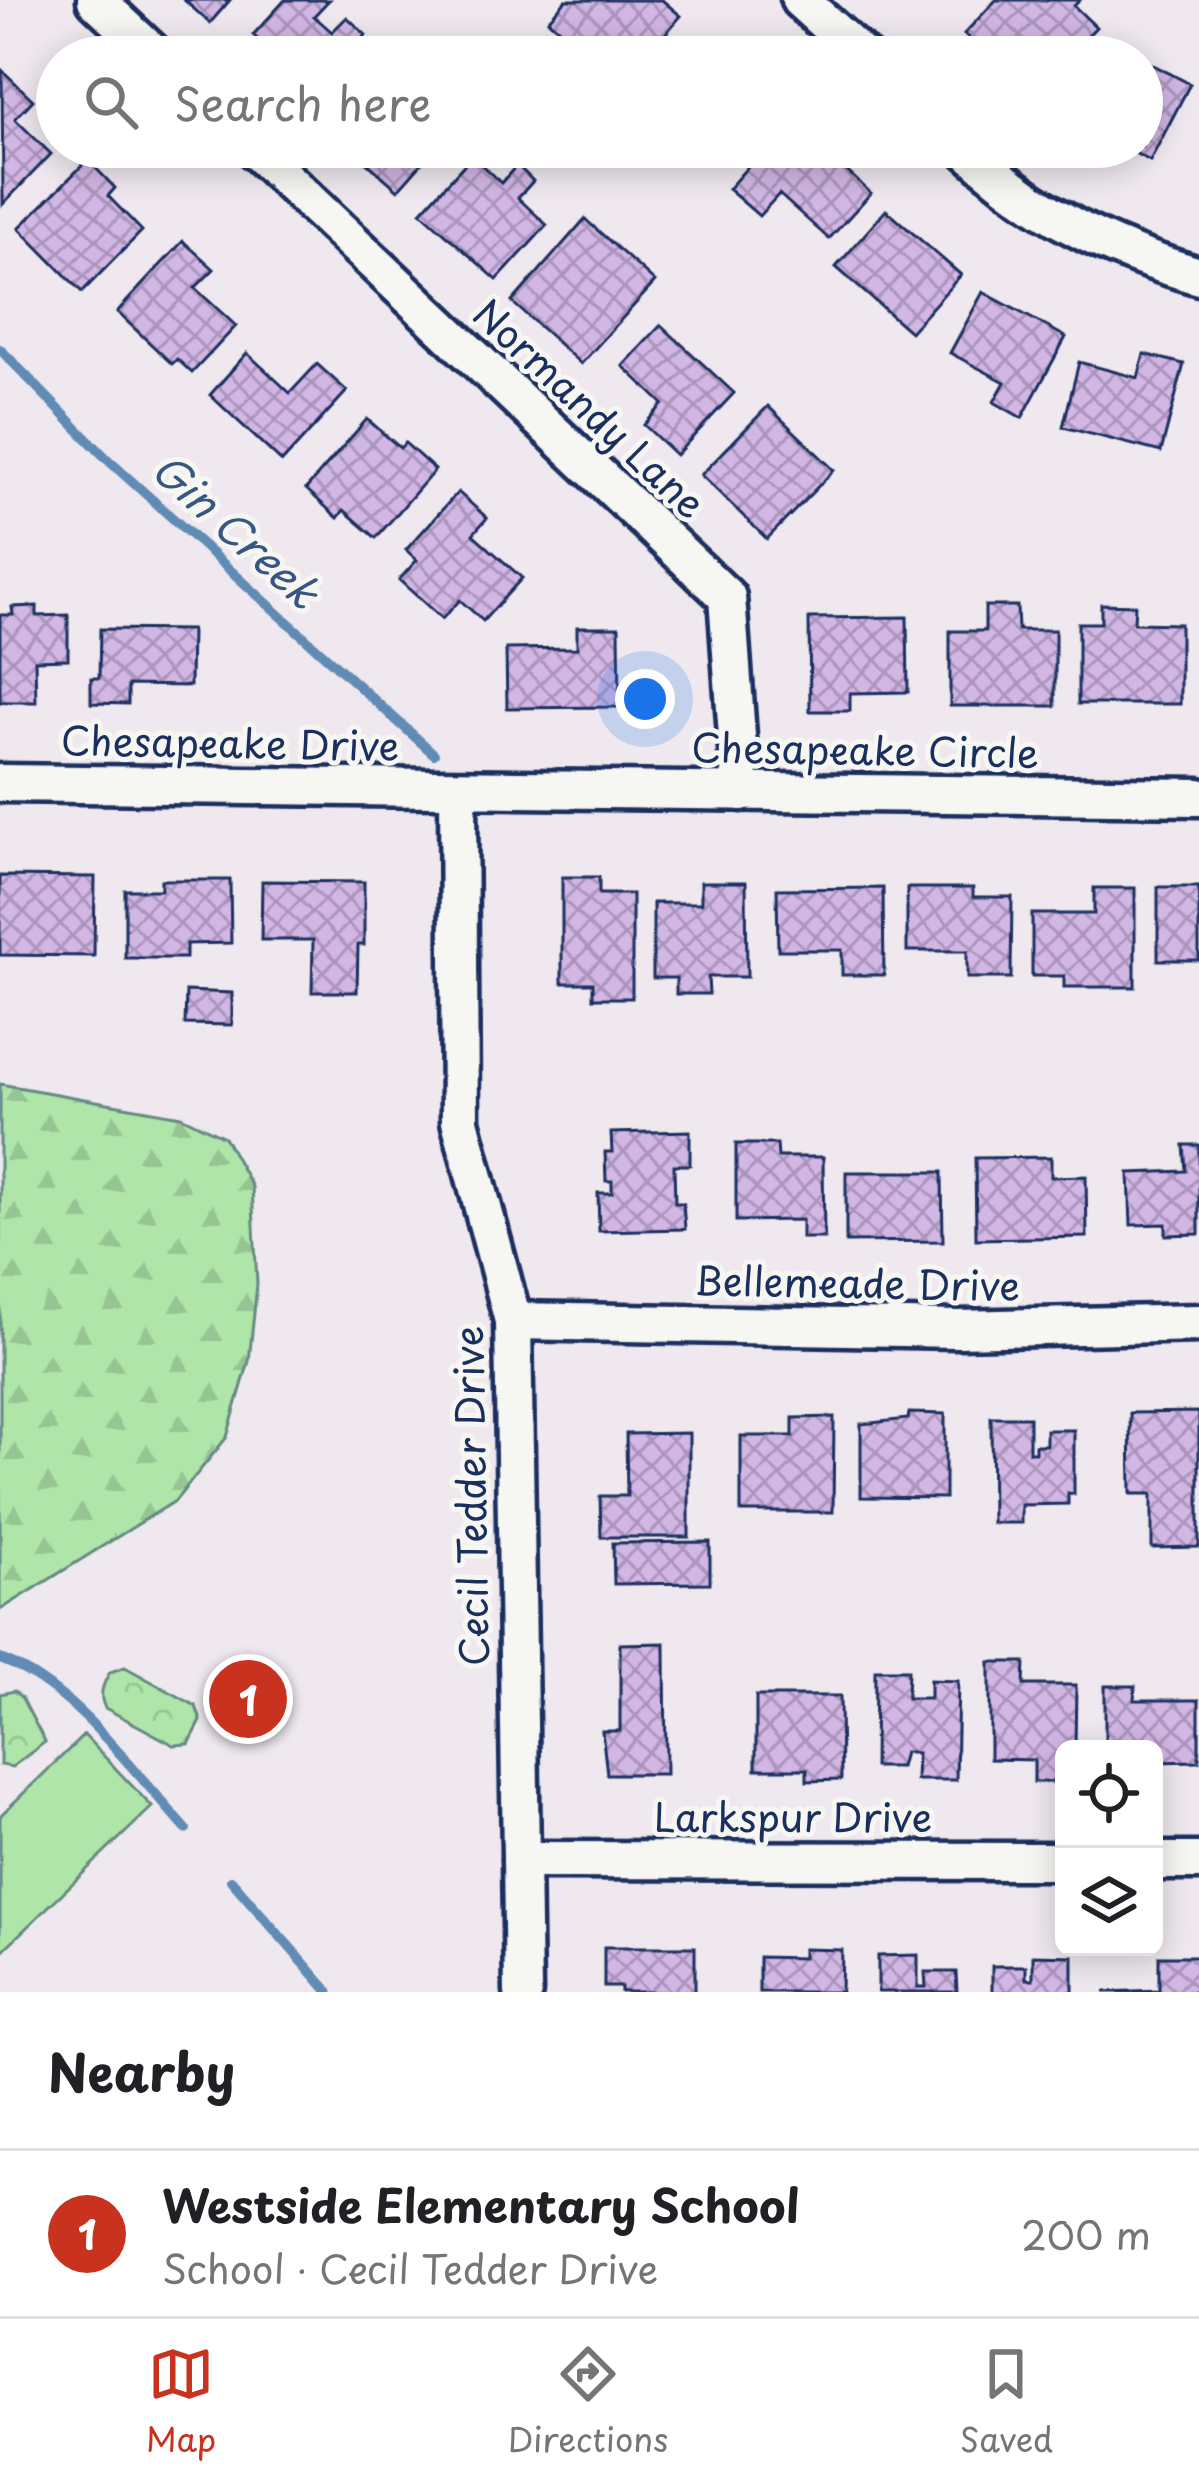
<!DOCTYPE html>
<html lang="en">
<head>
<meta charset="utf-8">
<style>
	body { margin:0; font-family:"Playpen Sans",sans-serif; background:#f6f6f6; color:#202124 }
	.controls { position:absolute; right:36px; bottom:36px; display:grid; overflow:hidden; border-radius:18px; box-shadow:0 6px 30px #0003 }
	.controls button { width:108px; height:108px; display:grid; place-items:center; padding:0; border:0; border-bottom:3px solid #e0e0e0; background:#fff; color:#202124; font:60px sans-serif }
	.you { position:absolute; left:645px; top:699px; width:42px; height:42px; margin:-30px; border:9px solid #fff; border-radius:50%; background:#1a73e8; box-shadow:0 0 0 18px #1a73e833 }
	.badge { display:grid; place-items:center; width:78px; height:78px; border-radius:50%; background:#c8321e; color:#fff; font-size:39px; font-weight:700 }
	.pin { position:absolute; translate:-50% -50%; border:6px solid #fff; box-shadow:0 3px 12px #0006 }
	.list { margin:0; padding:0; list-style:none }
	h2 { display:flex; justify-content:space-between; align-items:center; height:156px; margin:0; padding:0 48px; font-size:51px }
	h2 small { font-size:39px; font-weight:400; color:#757577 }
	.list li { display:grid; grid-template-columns:78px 1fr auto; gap:36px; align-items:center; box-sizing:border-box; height:168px; padding:0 48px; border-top:3px solid #e0e0e0 }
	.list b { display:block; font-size:45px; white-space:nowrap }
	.list p { margin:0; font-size:39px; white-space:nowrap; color:#757577 }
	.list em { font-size:39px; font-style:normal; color:#757577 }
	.icon { flex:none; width:66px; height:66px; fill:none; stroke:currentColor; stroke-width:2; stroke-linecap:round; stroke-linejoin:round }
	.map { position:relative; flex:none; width:1199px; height:1992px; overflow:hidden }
	.search { position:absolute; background:#fff; box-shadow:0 6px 30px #0003; left:36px; right:36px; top:36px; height:132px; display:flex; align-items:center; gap:30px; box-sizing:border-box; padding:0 42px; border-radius:66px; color:#757577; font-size:45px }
	.sheet { height:324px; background:#fff }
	nav { display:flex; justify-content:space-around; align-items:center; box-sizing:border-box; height:168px; border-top:3px solid #e0e0e0; background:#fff; font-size:33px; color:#757577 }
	nav a { display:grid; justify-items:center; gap:6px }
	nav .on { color:#c8321e }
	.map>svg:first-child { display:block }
	.forest { fill:url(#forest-firs); stroke:#658a83; stroke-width:3 }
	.park { fill:url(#park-crowns); stroke:#658a83; stroke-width:3 }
	.pitch { fill:#afe5a8; stroke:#658a83; stroke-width:3 }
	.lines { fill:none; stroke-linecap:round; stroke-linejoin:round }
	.stream { stroke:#618bb4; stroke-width:10 }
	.building { fill:url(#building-cross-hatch); stroke:#1b2f5e; stroke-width:3 }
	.minor-casing { stroke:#1b2f5e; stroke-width:45 }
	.minor { stroke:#f6f6f2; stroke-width:36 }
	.labels { text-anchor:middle; stroke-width:10; stroke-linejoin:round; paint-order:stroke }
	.street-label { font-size:39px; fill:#1b2f5e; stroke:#f6f6f2 }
	.water-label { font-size:42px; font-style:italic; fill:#385682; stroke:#f6f6f2 }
</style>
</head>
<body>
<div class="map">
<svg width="1199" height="1992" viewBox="0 0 1199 1992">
	<defs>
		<pattern id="forest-firs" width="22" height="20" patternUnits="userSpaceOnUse" patternTransform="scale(3)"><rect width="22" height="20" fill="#afe5a8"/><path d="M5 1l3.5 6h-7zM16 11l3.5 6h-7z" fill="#96c593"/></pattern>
		<pattern id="park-crowns" width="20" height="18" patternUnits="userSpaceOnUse" patternTransform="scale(3)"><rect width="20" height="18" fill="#afe5a8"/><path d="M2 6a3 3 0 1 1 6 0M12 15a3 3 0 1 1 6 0" fill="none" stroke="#96c593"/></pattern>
		<pattern id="building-cross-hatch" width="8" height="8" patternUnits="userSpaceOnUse" patternTransform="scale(3)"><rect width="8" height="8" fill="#d2b6e4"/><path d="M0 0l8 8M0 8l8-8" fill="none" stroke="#aa94bc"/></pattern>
	</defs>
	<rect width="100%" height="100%" fill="#efe9ef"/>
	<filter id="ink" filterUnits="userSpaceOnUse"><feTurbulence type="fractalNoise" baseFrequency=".00833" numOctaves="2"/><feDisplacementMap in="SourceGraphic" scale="24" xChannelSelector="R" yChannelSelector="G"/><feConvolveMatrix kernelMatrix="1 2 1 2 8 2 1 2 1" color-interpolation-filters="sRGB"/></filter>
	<g filter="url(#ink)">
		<path class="forest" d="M0 1084 181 1116 224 1137 252 1187 257 1284 249 1361 227 1437 175 1501 0 1610Z"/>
		<g class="park">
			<path d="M125 1667 196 1706 201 1721 189 1744 174 1745 105 1708C98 1695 103 1684 110 1672Z"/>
			<path d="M14 1691 22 1698 45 1742 12 1767 0 1765V1694Z"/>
		</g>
		<path class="pitch" d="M84 1735 152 1807 0 1953V1816Z"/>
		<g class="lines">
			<g class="stream">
				<path d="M0 349 107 459 434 754"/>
				<path d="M0 1659C72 1685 135 1773 186 1829"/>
				<path d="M231 1880 329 1992"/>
			</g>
		</g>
		<g class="building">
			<path d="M184 0H230L210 23Z"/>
			<path d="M285 0H329L314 16 332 32 347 17 366 35 346 57H277L253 35Z"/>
			<path d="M566 0H662L681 16 645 57H550L546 54 564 33 548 20Z"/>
			<path d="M996 0H1080L1074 6 1096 27 1067 57H1031L1015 41 1000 57H989L964 34Z"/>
			<path d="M694 41 710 57H678Z"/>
			<path d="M1142 59 1190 84 1150 161 1123 147H1142Z"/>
			<path d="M2 70 33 100 15 119 51 154 3 204Z"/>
			<path d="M349 147H436L398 190Z"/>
			<path d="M715 147H739L727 159Z"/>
			<path d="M765 147H820L871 193 829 239 779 194 759 216 728 189Z"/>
			<path d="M472 156 501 183 517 165 533 181 518 198 547 225 497 280 421 212Z"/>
			<path d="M88 160 115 188 108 196 142 231 82 292 19 228Z"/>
			<path d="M886 210 961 275 910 332 836 267Z"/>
			<path d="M585 219 655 282 581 364 512 302Z"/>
			<path d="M183 241 214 269 195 288 236 326 192 373 177 359 172 364 117 312Z"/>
			<path d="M983 292 1066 337 1022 418 994 402 1005 382 950 353Z"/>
			<path d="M661 325 734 393 676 455 644 425 663 404 623 366Z"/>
			<path d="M247 353 290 393 317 364 347 391 282 462 210 395Z"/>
			<path d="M1144 354 1184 364 1161 452 1063 427 1079 362 1138 378Z"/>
			<path d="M768 406 834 470 767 539 701 475Z"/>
			<path d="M367 419 400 448 405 443 435 470 376 538 344 510 338 518 306 489Z"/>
			<path d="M458 492 487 518 473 534 522 578 483 621 460 600 442 619 399 580 417 560 406 550Z"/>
			<path d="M1101 604 1135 605 1134 623 1180 624V704H1078V623H1101Z"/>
			<path d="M37 606V616L68 615V659L35 660 36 702H0V615H13L12 607Z"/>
			<path d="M985 606H1017L1018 630H1055V706H950V631H985Z"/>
			<path d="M907 617 908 692 850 693V711H810L809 618Z"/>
			<path d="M577 627H619L620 707 507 708 506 649 577 648Z"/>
			<path d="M100 629 191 630 190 686 128 685V704L91 703V678H99Z"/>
			<path d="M0 876 95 877 94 956 0 955Z"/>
			<path d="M562 877H599V894H632V998H593V983H562Z"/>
			<path d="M161 880H230L231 943 186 944V958H125V890H161Z"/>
			<path d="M262 881 364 882V945H358L357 992H312L313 940H261Z"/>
			<path d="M701 882H746L747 977H708L709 994H676V978H653V903H701Z"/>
			<rect x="1158" y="887" width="41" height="73"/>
			<path d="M883 888 884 975H842V950H778L777 889Z"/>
			<path d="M907 888H973V897H1012L1011 978H967V951H907Z"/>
			<path d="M1094 888H1135V987H1064V976H1032V914H1094Z"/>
			<path d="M186 991 232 993V1025L185 1024Z"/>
			<path d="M690 1131V1165H674L675 1203H683L685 1229 599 1231 598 1193H612V1181H606L605 1152H612L611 1133Z"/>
			<path d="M736 1144H777L778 1157H823L824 1238H802V1220L736 1221Z"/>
			<path d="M1184 1145H1199V1234L1166 1235V1224L1131 1225 1129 1173 1186 1171Z"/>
			<path d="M1051 1157V1177L1086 1176 1087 1237 976 1239 975 1158Z"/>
			<path d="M846 1172H942L943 1241 846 1242Z"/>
			<path d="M1199 1412V1547L1152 1548V1494H1131L1130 1413Z"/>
			<path d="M909 1413 945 1414V1498L861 1497V1424L908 1419Z"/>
			<path d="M834 1417 833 1512H741V1436H793V1418Z"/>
			<path d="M991 1417H1029V1452H1035V1445H1046V1430H1074V1494L1068 1493V1504L1021 1505V1523H992Z"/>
			<path d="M689 1433V1537H601L600 1496H627L626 1434Z"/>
			<path d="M710 1542V1583L614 1584 613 1543Z"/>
			<path d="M665 1643 666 1774H607L602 1731H620V1644Z"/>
			<path d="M990 1662H1025L1024 1685H1076L1075 1749H1064V1782H1034V1760L990 1759Z"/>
			<path d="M875 1670H908L907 1698H930V1680L958 1681 956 1780H916L917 1753 904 1752 900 1767H874Z"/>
			<path d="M1105 1686H1135L1134 1700H1199V1761L1154 1762V1749H1105Z"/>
			<path d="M756 1696H840L841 1780 807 1781V1769H756Z"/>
			<path d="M604 1947H695V1992H621V1987H604Z"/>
			<path d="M803 1949 842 1950 841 1992H759V1957L803 1958Z"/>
			<path d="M918 1955V1987H926L925 1972H956L957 1992H878V1956Z"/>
			<path d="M1033 1955 1073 1956V1992H992V1966H1026V1979H1033Z"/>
			<path d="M1159 1956H1199V1992H1104L1159 1990Z"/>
		</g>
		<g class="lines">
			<g class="minor-casing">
				<g id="minor">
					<path d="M96 0 157 57"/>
					<path d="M800 0 863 57"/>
					<path d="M252 147 727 597 741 792"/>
					<path d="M964 147C1035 214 1106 249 1199 276"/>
					<path d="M0 783 1199 797"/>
					<path d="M458 789 460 1121 513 1321 523 1992"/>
					<path d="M513 1321 958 1329 1199 1323"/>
					<path d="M521 1860 1064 1861"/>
					<path d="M1154 1861H1199"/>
				</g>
			</g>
			<use href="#minor" class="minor"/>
		</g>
	</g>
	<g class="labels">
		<g class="street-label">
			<text transform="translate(589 409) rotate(43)" y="14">Normandy Lane</text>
			<text transform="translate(230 744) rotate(1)" y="14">Chesapeake Drive</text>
			<text transform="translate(865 751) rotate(1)" y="14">Chesapeake Circle</text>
			<text transform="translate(857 1284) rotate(1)" y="14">Bellemeade Drive</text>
			<text transform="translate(472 1496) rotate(-91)" y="14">Cecil Tedder Drive</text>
			<text x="793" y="1832">Larkspur Drive</text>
		</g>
		<g class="water-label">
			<text transform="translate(235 531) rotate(42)" y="15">Gin Creek</text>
		</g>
	</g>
</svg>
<div class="controls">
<button><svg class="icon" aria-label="locate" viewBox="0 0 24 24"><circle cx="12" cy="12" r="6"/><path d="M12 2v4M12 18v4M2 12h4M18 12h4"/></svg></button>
<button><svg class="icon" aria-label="layers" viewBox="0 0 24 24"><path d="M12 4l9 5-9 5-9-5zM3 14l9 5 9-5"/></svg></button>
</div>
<div class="you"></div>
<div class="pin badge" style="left:248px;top:1699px">1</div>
<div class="search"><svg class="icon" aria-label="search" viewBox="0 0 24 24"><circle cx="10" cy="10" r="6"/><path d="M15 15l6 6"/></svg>Search here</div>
</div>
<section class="sheet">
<h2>Nearby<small></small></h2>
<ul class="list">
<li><span class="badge">1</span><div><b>Westside Elementary School</b><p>School · Cecil Tedder Drive</p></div><em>200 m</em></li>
</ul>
</section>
<nav>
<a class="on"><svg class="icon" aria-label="map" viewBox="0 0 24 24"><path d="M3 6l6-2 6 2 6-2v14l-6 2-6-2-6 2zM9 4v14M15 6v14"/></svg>Map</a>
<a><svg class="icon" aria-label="directions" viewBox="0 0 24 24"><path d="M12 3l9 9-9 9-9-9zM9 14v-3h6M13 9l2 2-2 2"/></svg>Directions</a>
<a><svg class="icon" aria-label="saved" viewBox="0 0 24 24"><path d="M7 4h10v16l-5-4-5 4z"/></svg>Saved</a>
</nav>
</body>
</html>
